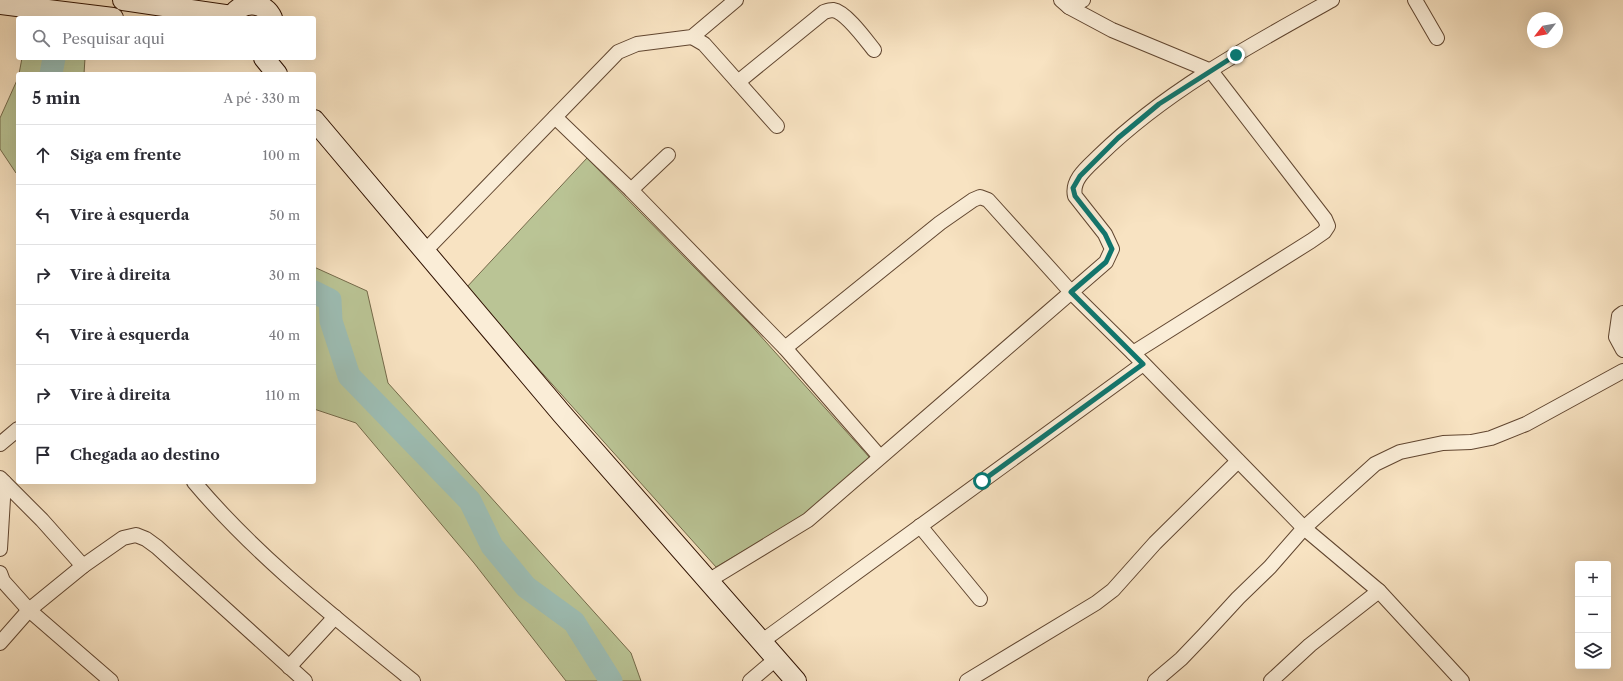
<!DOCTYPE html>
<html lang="pt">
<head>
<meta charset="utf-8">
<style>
	body { margin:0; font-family:"Libre Caslon Text",serif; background:#f2f2f3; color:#2b2b33 }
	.controls { position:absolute; right:12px; bottom:12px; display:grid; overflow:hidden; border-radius:4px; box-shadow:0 4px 16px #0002 }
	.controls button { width:36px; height:36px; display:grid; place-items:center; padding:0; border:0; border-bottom:1px solid #e1e1e2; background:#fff; color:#2b2b33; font:20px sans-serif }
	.compass { position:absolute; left:1527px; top:12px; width:36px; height:36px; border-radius:50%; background:#fff; box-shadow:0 4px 16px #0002; rotate:239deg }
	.stop { position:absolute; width:12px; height:12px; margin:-9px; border:3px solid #0f766e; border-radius:50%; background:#fff }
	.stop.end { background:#0f766e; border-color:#fff; box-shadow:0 1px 4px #0008 }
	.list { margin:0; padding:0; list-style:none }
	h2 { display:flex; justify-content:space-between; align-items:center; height:52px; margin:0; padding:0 16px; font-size:17px }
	h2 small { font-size:13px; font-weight:400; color:#7c7c81 }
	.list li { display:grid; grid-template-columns:26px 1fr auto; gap:12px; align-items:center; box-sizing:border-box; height:60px; padding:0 16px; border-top:1px solid #e1e1e2 }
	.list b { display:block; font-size:15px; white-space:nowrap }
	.list em { font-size:13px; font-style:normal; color:#7c7c81 }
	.icon { flex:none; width:22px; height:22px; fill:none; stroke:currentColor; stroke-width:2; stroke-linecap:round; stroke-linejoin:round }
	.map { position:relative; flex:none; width:1623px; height:681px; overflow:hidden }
	.search { position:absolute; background:#fff; box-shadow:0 4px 16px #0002; left:16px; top:16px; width:300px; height:44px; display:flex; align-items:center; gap:10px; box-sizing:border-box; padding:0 14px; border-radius:4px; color:#7c7c81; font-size:15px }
	.panel { position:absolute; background:#fff; box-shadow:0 4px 16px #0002; left:16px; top:72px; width:300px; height:412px; border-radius:4px }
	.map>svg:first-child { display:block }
	.green { fill:#bac495; stroke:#746a4a }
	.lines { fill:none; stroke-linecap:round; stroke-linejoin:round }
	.river { stroke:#9dbeb5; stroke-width:23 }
	.street-casing { stroke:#614630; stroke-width:16 }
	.secondary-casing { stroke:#2f1100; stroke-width:22 }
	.street { stroke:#faedd7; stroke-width:14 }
	.secondary { stroke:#faedd7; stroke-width:20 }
	.route { stroke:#0f766e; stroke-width:5 }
</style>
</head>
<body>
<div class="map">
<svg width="1623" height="681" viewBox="0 0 1623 681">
	<rect width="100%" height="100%" fill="#f8e3c2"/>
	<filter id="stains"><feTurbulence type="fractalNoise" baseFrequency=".005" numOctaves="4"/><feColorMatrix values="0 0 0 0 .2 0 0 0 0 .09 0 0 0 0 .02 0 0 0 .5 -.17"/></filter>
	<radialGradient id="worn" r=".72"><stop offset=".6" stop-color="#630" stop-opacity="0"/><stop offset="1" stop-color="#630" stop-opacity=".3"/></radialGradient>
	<g class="green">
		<path d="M22 58H85L84 74H19Z"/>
		<path d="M18 78V174L16 173 0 149V118Z"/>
		<path d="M587 158 748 322 870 458 805 515 716 567 466 288Z"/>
		<path d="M314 267 367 291 388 383 631 653 641 681H566L474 563 356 423 314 409Z"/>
	</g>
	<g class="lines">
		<g class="river">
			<path d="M51 74 54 58"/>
			<path d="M314 292 330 300 331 321 349 376 470 501 492 546 526 587 574 622 611 681"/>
		</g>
		<g class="street-casing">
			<g id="street">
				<path d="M1061 0 1069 7 1112 30 1211 71 1325 219 1328 226 1324 232 1311 241 1133 353"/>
				<path d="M1415 0 1437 38"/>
				<path d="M1069 7 1083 0"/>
				<path d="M692 37 704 44 777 126"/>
				<path d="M738 82 824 12C827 11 830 10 833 10 846 12 866 40 874 50"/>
				<path d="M555 117 631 190 785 348 880 457"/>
				<path d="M631 190 668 155"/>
				<path d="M424 252 618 52 637 44 692 37 736 0"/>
				<path d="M1623 313 1619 316 1616 337 1623 350"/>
				<path d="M785 348 940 223 973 200 980 197 988 200 1071 292 1133 353 1304 528 1379 591 1462 681"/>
				<path d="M0 444 18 429"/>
				<path d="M0 478 42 520 83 566"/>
				<path d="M194 482C258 558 337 619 413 681"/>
				<path d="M920 526 980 599"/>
				<path d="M0 549 4 482"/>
				<path d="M0 573 3 581 29 610 111 681"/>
				<path d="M708 581 808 520 1106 262 1112 249 1105 234 1075 196C1071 179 1089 166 1100 155 1167 90 1251 45 1332 0"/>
				<path d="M761 642 1143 364"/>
				<path d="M0 643 29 610 83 566 123 538 136 535 146 539 157 547 305 681"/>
				<path d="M289 667 335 617"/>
				<path d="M750 681 776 659"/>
				<path d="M967 681 1096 603 1113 590 1155 543 1238 461"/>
				<path d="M1155 681 1181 659 1204 635 1238 598 1270 567 1304 528 1375 464 1400 452 1443 443 1471 442 1491 438 1526 424 1623 371"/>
				<path d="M1271 681 1310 645 1379 591"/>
			</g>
		</g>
		<g class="secondary-casing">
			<g id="secondary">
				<path d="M123 0 232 16"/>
				<path d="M0 4 113 18"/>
				<path d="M231 18C240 0 264 0 272 18"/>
				<path d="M264 58 277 74"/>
				<path d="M314 120 562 414 796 681"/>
			</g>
		</g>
		<use href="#street" class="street"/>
		<use href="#secondary" class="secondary"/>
	</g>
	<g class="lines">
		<path class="route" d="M982 481 1143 364 1071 292 1106 262 1112 249 1105 234 1075 196 1073 188 1080 176 1118 138 1159 104 1236 55"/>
	</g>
	<rect width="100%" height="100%" filter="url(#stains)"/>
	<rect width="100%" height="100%" fill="url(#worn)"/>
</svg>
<div class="controls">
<button>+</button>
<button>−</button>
<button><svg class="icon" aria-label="layers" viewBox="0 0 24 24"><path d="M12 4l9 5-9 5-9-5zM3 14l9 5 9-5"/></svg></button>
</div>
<svg class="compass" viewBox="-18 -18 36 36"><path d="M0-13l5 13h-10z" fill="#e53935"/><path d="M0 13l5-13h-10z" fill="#7c7c81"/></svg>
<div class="stop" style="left:982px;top:481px"></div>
<div class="stop end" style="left:1236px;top:55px"></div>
<div class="search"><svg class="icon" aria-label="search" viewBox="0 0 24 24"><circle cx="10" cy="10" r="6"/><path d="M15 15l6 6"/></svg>Pesquisar aqui</div>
<section class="panel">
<h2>5 min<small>A pé · 330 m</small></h2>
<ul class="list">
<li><svg class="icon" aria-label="ahead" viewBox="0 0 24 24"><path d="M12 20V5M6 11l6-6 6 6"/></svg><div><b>Siga em frente</b></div><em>100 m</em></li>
<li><svg class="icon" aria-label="left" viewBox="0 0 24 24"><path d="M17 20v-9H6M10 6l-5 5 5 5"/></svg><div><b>Vire à esquerda</b></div><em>50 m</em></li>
<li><svg class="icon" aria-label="right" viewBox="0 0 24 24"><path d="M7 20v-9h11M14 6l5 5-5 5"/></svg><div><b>Vire à direita</b></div><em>30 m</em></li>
<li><svg class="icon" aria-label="left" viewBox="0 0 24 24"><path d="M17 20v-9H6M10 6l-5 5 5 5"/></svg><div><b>Vire à esquerda</b></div><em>40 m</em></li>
<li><svg class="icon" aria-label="right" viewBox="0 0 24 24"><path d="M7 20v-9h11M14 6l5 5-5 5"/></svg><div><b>Vire à direita</b></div><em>110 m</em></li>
<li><svg class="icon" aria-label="arrive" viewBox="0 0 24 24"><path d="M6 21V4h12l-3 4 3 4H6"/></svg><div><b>Chegada ao destino</b></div></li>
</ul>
</section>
</div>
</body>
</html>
